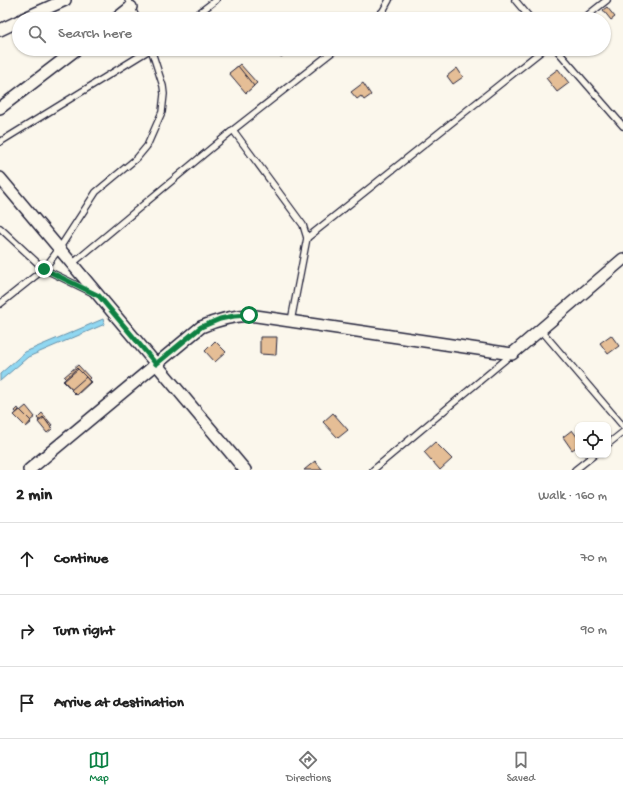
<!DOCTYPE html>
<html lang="en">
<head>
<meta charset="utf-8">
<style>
	body { margin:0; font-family:"Gochi Hand",sans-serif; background:#f6f6f6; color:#222 }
	.controls { position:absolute; right:12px; bottom:12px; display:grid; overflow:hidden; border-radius:8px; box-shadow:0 1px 3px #0004 }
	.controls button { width:36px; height:36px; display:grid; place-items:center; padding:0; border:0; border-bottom:1px solid #e0e0e0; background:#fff; color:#222; font:20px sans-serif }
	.stop { position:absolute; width:12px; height:12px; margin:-9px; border:3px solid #0b8043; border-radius:50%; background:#fff }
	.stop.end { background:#0b8043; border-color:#fff; box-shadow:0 1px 4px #0008 }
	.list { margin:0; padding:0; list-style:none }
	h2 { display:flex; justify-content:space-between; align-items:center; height:52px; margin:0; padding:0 16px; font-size:17px }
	h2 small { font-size:13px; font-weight:400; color:#767676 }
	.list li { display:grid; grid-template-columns:26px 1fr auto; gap:12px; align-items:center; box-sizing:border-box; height:72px; padding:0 16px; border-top:1px solid #e0e0e0 }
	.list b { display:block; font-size:15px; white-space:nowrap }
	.list em { font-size:13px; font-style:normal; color:#767676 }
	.icon { flex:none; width:22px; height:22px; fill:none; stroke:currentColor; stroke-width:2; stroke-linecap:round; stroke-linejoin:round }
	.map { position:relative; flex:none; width:623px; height:470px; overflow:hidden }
	.search { position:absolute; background:#fff; box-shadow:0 1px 3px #0004; left:12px; right:12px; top:12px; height:44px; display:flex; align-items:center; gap:10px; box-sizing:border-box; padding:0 14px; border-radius:22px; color:#767676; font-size:15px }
	.sheet { height:268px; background:#fff }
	nav { display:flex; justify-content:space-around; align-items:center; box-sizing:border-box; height:56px; border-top:1px solid #e0e0e0; background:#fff; font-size:11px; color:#767676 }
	nav a { display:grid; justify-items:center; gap:2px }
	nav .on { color:#0b8043 }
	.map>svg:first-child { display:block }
	.water { fill:#90d7f1; stroke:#648fa8 }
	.building { fill:#e5be96; stroke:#22223b }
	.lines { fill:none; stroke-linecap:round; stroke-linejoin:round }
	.service-casing { stroke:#22223b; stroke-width:8 }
	.minor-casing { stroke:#22223b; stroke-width:14 }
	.service { stroke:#fbf7ec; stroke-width:5.5 }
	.minor { stroke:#fbf7ec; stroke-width:11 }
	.route { stroke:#0b8043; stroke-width:5 }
</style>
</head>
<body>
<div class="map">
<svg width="623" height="470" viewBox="0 0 623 470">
	<rect width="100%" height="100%" fill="#fbf7ec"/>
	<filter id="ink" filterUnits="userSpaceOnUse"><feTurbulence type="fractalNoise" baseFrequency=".025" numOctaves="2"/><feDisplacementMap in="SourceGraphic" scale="8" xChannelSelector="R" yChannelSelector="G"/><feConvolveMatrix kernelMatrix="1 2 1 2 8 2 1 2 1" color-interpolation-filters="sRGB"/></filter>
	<g filter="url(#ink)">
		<path class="water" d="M103 319 105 324 28 357 0 381V374L25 352Z"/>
		<g class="building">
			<path d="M607 7 615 17 611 20 603 10Z"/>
			<path d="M275 49H290L281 56Z"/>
			<path d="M275 49H290L291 50 281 57Z"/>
			<path d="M240 64 257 83 247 92 230 73Z"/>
			<path d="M238 66 254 86 246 93 229 73Z"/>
			<path d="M457 68 463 77 453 84 447 76Z"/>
			<path d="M558 69 569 83 557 92 546 78Z"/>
			<path d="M363 83 371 95 364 100 361 96 357 99 351 92Z"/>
			<path d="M611 335 619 346 608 354 600 343Z"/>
			<path d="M260 337H277L276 355 260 354Z"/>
			<path d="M215 341 226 352 215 362 205 351Z"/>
			<path d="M78 365 90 378 77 390 64 377Z"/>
			<path d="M77 368 85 376 71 389 63 381Z"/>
			<path d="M78 369 91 382 77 395 64 381Z"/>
			<path d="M86 377 90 382 76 395 71 390Z"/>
			<path d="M26 406 35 417 26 424 15 411 18 408 20 411Z"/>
			<path d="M19 410 31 423 26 427 14 415Z"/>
			<path d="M20 410 31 421 26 427 14 415Z"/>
			<path d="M42 413 52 425 47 429 37 418Z"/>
			<path d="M333 413 348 430 338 438 323 422Z"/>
			<path d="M43 417 52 428 47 432 38 421Z"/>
			<path d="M44 418 52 429 47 433 38 422Z"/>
			<path d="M572 430 578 438V446L572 450 563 437Z"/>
			<path d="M435 442 452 459 440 470 424 452Z"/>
			<path d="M315 461 323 470H304Z"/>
		</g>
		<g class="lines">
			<g class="service-casing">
				<g id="service">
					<path d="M128 0 137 19"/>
					<path d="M515 0 531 19"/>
					<path d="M191 19 216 0"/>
					<path d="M374 19 383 11 389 0"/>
					<path d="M583 19 607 0"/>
					<path d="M556 49 623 126"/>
					<path d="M233 130 303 225 307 238 291 321"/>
					<path d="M0 142 151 49"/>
					<path d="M0 228 44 269 93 293"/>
					<path d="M307 238 544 49"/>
					<path d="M72 264 233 130 336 49"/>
					<path d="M0 304 44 269 59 249 96 192 137 158 147 146 162 112 164 94 163 86 151 49"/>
					<path d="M541 330 623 426"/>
					<path d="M608 444 623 432"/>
					<path d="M373 470 511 355"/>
					<path d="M575 470 594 455"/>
				</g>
			</g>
			<g class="minor-casing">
				<g id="minor">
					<path d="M23 19 65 0"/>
					<path d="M116 19 131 7"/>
					<path d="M0 30 19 21"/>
					<path d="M0 108 77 49"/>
					<path d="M0 178 245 470"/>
					<path d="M29 470 201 327C217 320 231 316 249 315L512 354 623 259"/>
				</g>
			</g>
			<use href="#service" class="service"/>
			<use href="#minor" class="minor"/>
		</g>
	</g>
	<g class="lines" filter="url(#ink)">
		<path class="route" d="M44 269 99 296 156 364 201 327 220 319 234 316 249 315"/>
	</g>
</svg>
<div class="controls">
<button><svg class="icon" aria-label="locate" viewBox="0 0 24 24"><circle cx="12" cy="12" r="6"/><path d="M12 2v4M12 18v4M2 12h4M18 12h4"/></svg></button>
</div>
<div class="stop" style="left:249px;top:315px"></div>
<div class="stop end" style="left:44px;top:269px"></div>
<div class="search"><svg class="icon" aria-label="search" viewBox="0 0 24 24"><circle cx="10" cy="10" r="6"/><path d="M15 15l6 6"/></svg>Search here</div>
</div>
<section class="sheet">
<h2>2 min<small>Walk · 160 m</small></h2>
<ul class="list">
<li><svg class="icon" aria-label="ahead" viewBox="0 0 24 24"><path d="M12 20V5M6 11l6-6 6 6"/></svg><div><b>Continue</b></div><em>70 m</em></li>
<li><svg class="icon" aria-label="right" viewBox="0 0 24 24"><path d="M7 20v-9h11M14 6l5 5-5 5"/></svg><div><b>Turn right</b></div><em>90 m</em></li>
<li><svg class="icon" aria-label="arrive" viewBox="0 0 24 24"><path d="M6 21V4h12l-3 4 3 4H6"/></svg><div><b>Arrive at destination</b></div></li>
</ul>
</section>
<nav>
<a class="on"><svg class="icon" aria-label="map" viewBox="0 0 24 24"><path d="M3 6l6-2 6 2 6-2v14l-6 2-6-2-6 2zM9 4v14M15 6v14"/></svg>Map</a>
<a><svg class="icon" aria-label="directions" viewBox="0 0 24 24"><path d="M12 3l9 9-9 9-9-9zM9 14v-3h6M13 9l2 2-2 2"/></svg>Directions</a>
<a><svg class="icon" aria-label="saved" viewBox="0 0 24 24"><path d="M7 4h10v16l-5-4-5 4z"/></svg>Saved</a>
</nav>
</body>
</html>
